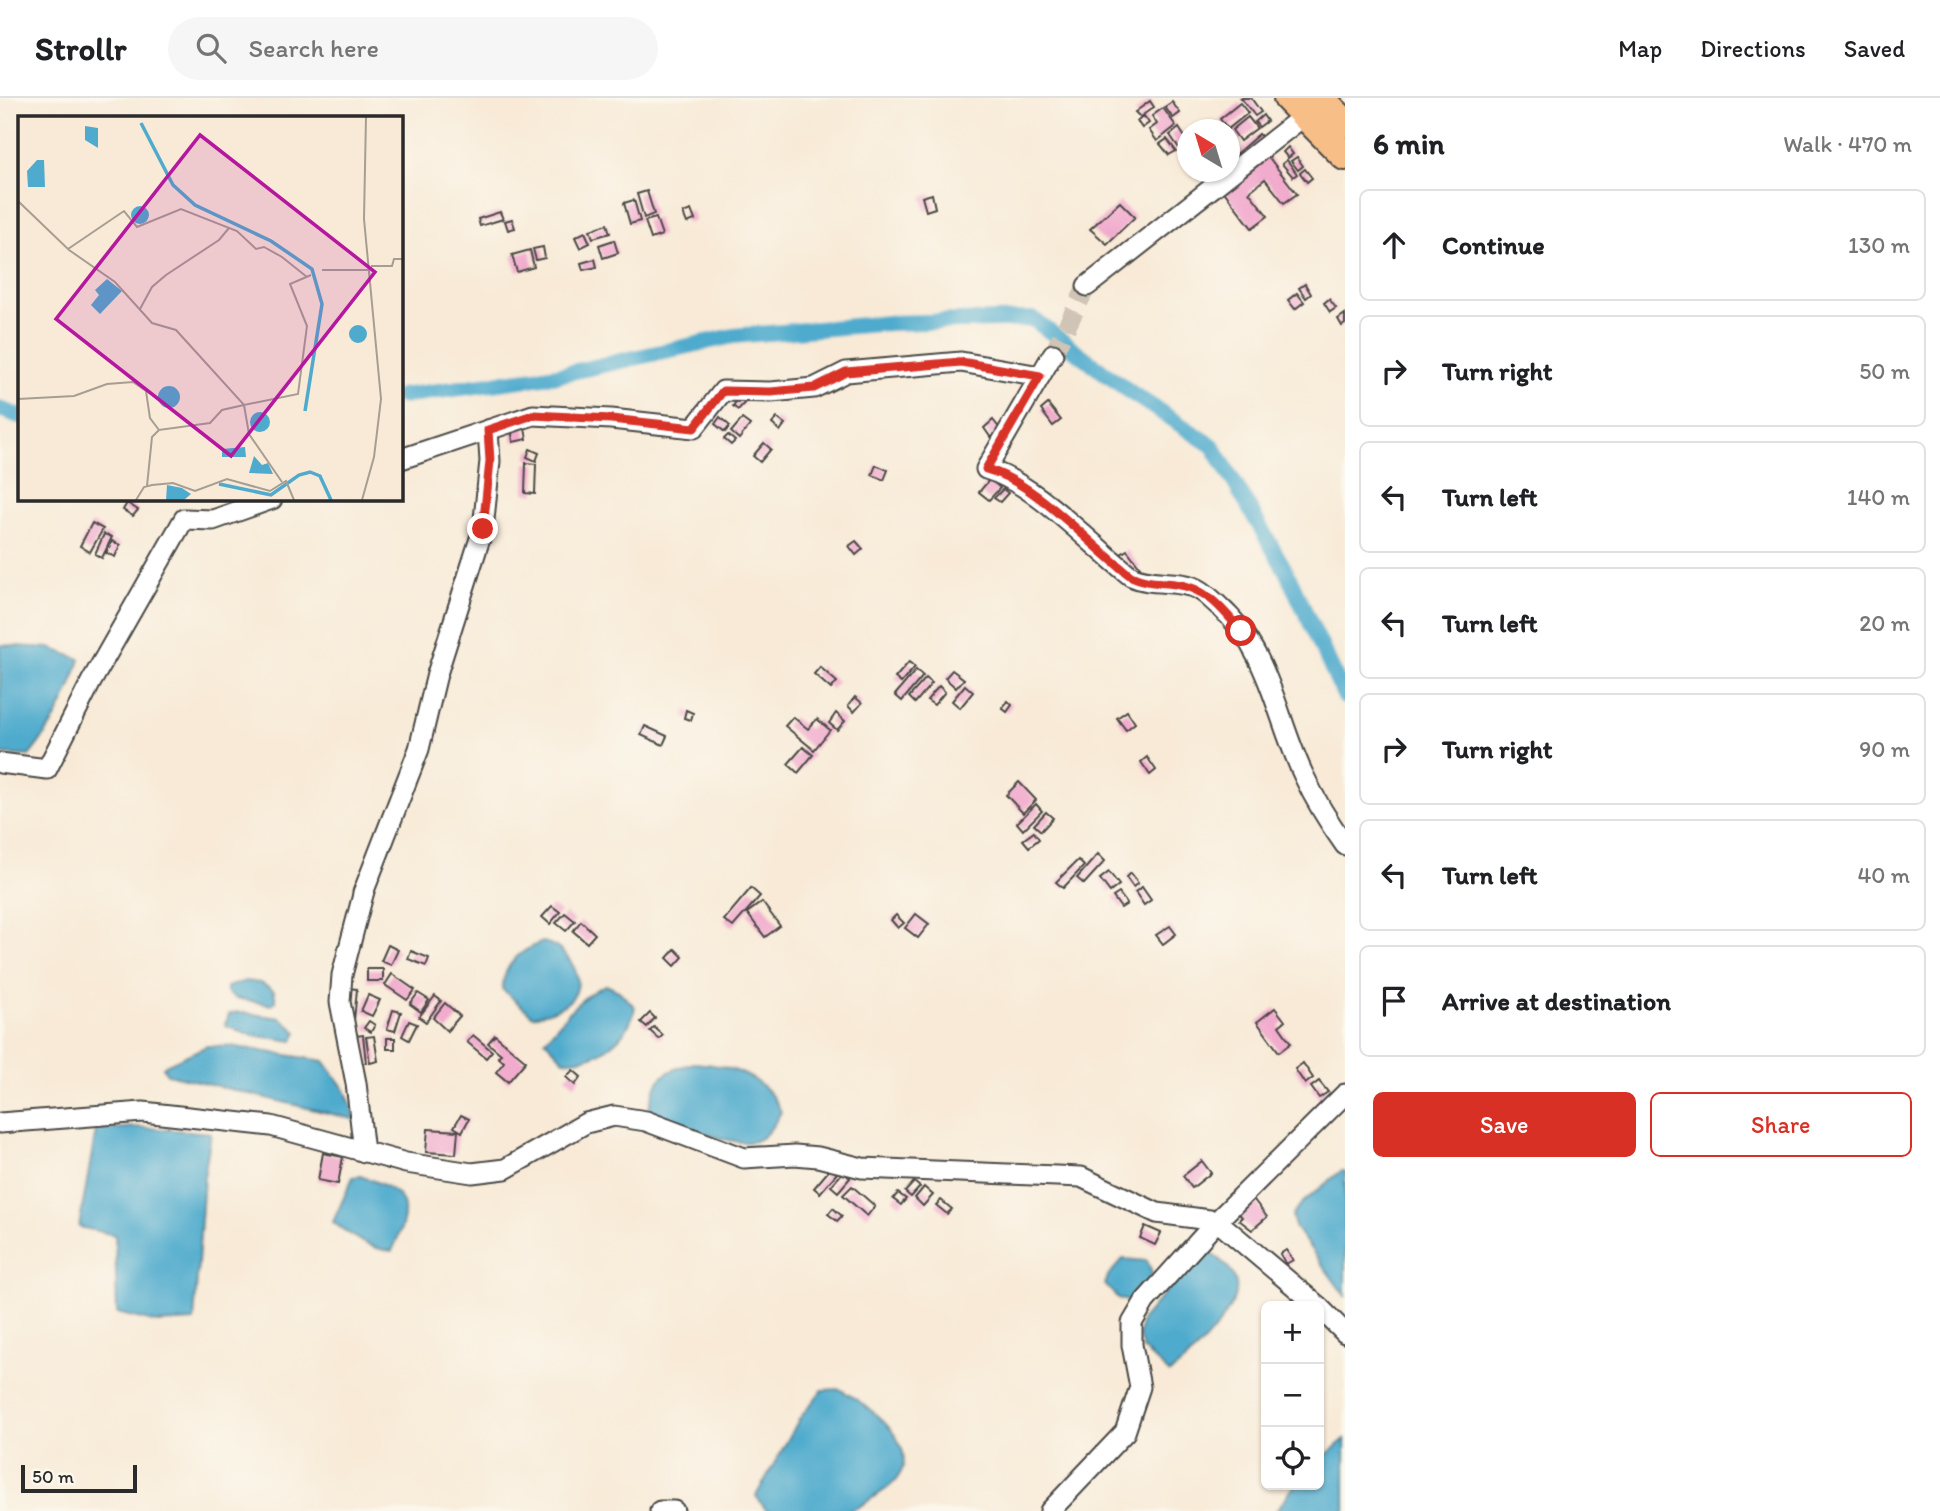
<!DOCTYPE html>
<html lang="en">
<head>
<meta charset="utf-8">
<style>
	body { margin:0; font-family:Itim,sans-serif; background:#f6f6f6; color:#202124 }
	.controls { position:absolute; right:21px; bottom:21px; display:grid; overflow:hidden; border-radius:10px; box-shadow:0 2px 5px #0004 }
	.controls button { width:63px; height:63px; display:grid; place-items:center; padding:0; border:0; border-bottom:2px solid #e0e0e0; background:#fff; color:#202124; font:35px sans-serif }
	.compass { position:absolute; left:1177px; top:21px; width:63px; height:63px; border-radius:50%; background:#fff; box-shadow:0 2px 5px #0004; rotate:322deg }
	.scale { position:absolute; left:21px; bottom:18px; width:116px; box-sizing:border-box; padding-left:7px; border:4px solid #2b2b2b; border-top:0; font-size:19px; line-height:24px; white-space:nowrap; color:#2b2b2b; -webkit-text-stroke:5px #fbf7ec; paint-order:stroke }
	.stop { position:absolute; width:21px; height:21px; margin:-16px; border:5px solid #d93025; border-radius:50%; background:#fff }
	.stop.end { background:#d93025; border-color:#fff; box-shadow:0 2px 7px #0008 }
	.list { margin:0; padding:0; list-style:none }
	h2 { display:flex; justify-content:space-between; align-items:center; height:91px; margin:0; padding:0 28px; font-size:30px }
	h2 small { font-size:23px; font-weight:400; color:#757577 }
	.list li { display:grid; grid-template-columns:46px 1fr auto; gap:21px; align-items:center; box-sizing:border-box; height:112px; margin:0 14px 14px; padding:0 14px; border:2px solid #e0e0e0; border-radius:10px }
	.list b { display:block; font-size:26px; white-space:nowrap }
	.list em { font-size:23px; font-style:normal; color:#757577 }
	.actions { display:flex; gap:14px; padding:21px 28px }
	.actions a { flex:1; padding:16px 0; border:2px solid #d93025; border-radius:10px; text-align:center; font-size:24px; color:#d93025 }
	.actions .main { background:#d93025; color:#fff }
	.icon { flex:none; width:38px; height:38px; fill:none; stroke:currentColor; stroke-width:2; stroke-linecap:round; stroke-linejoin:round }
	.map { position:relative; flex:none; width:1345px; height:1413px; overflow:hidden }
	header { display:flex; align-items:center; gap:42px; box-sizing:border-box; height:98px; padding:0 35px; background:#fff; border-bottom:2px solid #e0e0e0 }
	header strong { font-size:33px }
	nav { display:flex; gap:38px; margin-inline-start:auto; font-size:24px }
	.search { width:490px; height:63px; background:#f6f6f6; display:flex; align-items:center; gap:18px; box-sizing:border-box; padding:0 24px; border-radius:38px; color:#757577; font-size:26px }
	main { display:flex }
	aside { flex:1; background:#fff }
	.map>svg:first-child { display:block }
	.water { fill:#4fabcd; stroke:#3d6b7c; stroke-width:2 }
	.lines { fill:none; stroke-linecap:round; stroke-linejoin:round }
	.canal { stroke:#4fabcd; stroke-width:16 }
	.building { fill:#f1abcd }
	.minor-tunnel { stroke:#cfc4b5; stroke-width:19; stroke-dasharray:19 10; stroke-linecap:butt }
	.minor-casing { stroke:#4a4845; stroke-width:23 }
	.highway-casing { stroke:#4a4845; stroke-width:32 }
	.minor { stroke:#fff; stroke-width:19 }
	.highway { stroke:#f7be87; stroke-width:28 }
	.route { stroke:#d93025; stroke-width:9 }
	.inset-river { fill:none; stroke:#4fabcd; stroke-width:3.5 }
	.inset-road { fill:none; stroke:#a69e92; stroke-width:2 }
	.view { fill:#b5179e; fill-opacity:0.15; stroke:#b5179e; stroke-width:3.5 }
	.inset-edge { fill:none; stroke:#2b2b2b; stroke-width:3.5 }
</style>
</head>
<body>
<header>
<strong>Strollr</strong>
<div class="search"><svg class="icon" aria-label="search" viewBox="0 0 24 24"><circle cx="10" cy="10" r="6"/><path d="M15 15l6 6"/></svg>Search here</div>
<nav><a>Map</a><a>Directions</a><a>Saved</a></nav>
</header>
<main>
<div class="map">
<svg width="1345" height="1413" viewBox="0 0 1345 1413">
	<rect width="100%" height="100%" fill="#fbf7ec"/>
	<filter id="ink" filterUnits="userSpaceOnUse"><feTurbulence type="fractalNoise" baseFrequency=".0143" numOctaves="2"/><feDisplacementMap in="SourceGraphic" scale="14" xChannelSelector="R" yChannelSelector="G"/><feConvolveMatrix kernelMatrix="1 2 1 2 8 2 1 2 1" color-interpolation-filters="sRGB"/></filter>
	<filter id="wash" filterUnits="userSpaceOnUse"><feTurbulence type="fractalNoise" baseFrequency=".00686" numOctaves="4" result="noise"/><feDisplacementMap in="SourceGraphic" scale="28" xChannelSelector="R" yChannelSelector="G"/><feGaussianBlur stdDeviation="1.57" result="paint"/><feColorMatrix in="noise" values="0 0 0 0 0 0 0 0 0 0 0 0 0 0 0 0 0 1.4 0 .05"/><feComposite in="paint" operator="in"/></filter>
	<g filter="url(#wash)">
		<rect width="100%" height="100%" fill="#f8ead7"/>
		<g class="water">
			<path d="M0 547 50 550 80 561C70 597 53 629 29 658L0 656Z"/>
			<path d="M543 844C564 847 588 879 573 899 564 911 546 915 533 918L502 891C504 865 521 852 543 844Z"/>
			<path d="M245 883 261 885 274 893 276 903 272 907 235 900 227 894V889Z"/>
			<path d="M606 887 619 893 635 909C629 941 597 964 564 962L545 942C563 922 580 897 606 887Z"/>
			<path d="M238 914 281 920 297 934 293 943 250 937 225 927 229 916Z"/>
			<path d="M207 948H231L324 963 345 992 357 1022 167 976 163 969 167 966Z"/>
			<path d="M694 965C730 967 766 978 781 1014 775 1025 767 1039 755 1043 732 1050 671 1023 648 1014 657 980 658 975 694 965Z"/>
			<path d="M135 1029 211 1035 204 1079 194 1223 157 1225 117 1215 115 1137 79 1129 96 1032Z"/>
			<path d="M1341 1073H1345V1198L1295 1129 1292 1118 1301 1106Z"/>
			<path d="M360 1078C410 1094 413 1107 392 1153 369 1151 351 1138 333 1124L353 1079Z"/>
			<path d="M1212 1155C1222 1164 1233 1171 1236 1185 1242 1208 1188 1265 1169 1275L1143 1251 1139 1238 1141 1223 1194 1160Z"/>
			<path d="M1123 1161 1147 1163 1152 1174 1146 1195 1132 1204 1119 1201 1105 1187 1108 1178Z"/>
			<path d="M840 1291C877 1313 940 1361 877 1397 869 1402 858 1411 849 1413 824 1413 793 1413 767 1413L756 1398 800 1320 822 1292Z"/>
			<path d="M1345 1341V1413H1276L1295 1387H1319V1363Z"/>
		</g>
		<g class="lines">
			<g class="canal">
				<path d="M401 298 558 277 733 238 889 225 1033 221 1133 296 1213 348 1287 475 1345 599"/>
				<path d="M0 311 19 318"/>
			</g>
		</g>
		<g id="blocks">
			<g class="building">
				<path d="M1241 0H1251L1261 14 1255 18Z"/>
				<path d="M1150 3 1154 9 1140 19 1135 14Z"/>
				<path d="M1172 4 1180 15 1173 20 1165 9Z"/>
				<path d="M1240 5 1248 15 1228 31 1220 21Z"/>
				<path d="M1163 10 1176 28 1157 43 1149 32 1157 26 1152 18Z"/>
				<path d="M1263 17 1267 23 1259 29 1255 24Z"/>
				<path d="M1144 18 1149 25 1142 30 1137 23Z"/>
				<path d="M1248 19 1257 30 1240 43 1232 32Z"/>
				<path d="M1179 30 1188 44 1179 50 1170 37Z"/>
				<path d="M1259 36 1265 43 1230 70V61Z"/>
				<path d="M1167 41 1176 53 1169 57 1160 46Z"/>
				<path d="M1288 49 1293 56 1288 60 1283 54Z"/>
				<path d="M1267 57 1297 96 1284 105 1265 81 1249 94 1268 118 1252 130 1222 91Z"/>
				<path d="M1297 59 1303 68 1298 72 1291 63Z"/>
				<path d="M1287 62 1297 76 1293 79 1282 66Z"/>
				<path d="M1305 71 1312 80 1307 84 1300 75Z"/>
				<path d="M647 93 654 116 644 120 637 96Z"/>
				<path d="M932 96 935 110 926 113 922 99Z"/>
				<path d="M634 102 640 123 630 126 624 105Z"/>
				<path d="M1120 104 1135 119 1107 146 1090 131Z"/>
				<path d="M691 112 695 122 687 125 683 115Z"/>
				<path d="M500 114 503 121 480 128 478 121Z"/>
				<path d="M656 120 662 137 651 141 645 123Z"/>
				<path d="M512 121 515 130 508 132 505 123Z"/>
				<path d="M607 126 610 135 593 140 590 132Z"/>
				<path d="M585 134 590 145 580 150 575 139Z"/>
				<path d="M614 142 618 155 603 160 599 147Z"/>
				<path d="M543 149 545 160 536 162 533 151Z"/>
				<path d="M530 152 534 169 517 174 512 157Z"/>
				<path d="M595 161 597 169 583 172 581 165Z"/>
				<path d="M1305 186 1311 196 1306 200 1299 190Z"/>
				<path d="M1297 195 1304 204 1295 211 1288 202Z"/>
				<path d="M1329 201 1336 210 1330 214 1324 205Z"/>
				<path d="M1345 216V226L1342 228 1338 221Z"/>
				<path d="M741 297 747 302 738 312 733 308Z"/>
				<path d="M1048 306 1061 322 1053 328 1041 312Z"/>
				<path d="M720 319 730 328 725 334 715 326Z"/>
				<path d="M777 320 785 326 780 333 772 326Z"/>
				<path d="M742 321 750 327 739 341 731 334Z"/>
				<path d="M993 322 1001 332 991 340 984 330Z"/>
				<path d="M524 325 527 341 513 344 511 327Z"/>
				<path d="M728 337 735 343 731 347 724 341Z"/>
				<path d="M764 345 771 351 760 364 753 358Z"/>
				<path d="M530 351 539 355 536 363 527 359Z"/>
				<path d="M526 365 536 366 535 396 525 395Z"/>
				<path d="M876 367 888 372 884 382 872 377Z"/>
				<path d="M990 381 1000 390 989 402 979 394Z"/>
				<path d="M1003 391 1008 395 1000 404 994 400Z"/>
				<path d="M127 405 138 412 133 418 123 412Z"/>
				<path d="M92 425 103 431 90 454 80 448Z"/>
				<path d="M104 436 112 439 102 460 95 456Z"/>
				<path d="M112 443 120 447 115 459 106 455Z"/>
				<path d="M856 443 863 451 856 457 849 448Z"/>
				<path d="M1127 452 1140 469 1134 473 1121 456Z"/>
				<path d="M909 564 915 569 901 585 895 580Z"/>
				<path d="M820 569 837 584 831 591 814 576Z"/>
				<path d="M916 572 923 578 902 603 895 597Z"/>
				<path d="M952 572 964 581 956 590 945 580Z"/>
				<path d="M926 580 932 585 915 605 909 599Z"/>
				<path d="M965 587 973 594 960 610 952 603Z"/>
				<path d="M939 588 945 594 934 607 927 602Z"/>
				<path d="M855 599 862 605 854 614 848 608Z"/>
				<path d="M1008 603 1012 607 1007 614 1002 610Z"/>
				<path d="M686 612 693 615 691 622 684 620Z"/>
				<path d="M1127 613 1135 625 1126 632 1117 620Z"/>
				<path d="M836 615 845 623 837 632 829 625Z"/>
				<path d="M793 619 808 631 817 621 830 632 814 652 785 628Z"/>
				<path d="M645 628 667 638 663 647 641 637Z"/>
				<path d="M803 649 813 657 798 675 788 666Z"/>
				<path d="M1147 659 1156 672 1150 677 1141 664Z"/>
				<path d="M1019 684 1036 702 1023 715 1006 697Z"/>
				<path d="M1036 706 1042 713 1023 732 1017 725Z"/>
				<path d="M1046 714 1053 720 1041 733 1034 727Z"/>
				<path d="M1034 734 1039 741 1029 749 1023 742Z"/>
				<path d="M1098 756 1105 763 1084 786 1077 780Z"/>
				<path d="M1078 762 1084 768 1063 790 1056 784Z"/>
				<path d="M1109 774 1119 787 1110 794 1100 781Z"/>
				<path d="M1130 775 1138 785 1133 789 1126 779Z"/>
				<path d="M1142 789 1151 802 1144 807 1135 794Z"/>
				<path d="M751 790 760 798 733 829 724 822Z"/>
				<path d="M1119 795 1127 806 1121 810 1113 799Z"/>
				<path d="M762 804 780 828 765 839 747 815Z"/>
				<path d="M552 808 560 814 550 826 542 819Z"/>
				<path d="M565 815 575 823 566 833 556 825Z"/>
				<path d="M916 816 929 826 918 840 905 830Z"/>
				<path d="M896 817 904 825 898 830 891 822Z"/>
				<path d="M581 823 595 836 587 845 573 833Z"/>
				<path d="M1170 828 1176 836 1163 846 1156 837Z"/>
				<path d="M388 847 398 852 391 867 381 863Z"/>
				<path d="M675 851 683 859 675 868 667 860Z"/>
				<path d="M411 853 429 860 426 868 408 861Z"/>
				<rect x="367" y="871" width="16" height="12"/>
				<path d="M392 876 415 892 407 902 385 887Z"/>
				<path d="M347 890 357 891 354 923Z"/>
				<path d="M418 895 429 902 421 914 410 906Z"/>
				<path d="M368 897 380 902 372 918 361 913Z"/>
				<path d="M435 898 441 903 426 924 419 919Z"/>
				<path d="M445 905 460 918 447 933 433 920Z"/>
				<path d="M1275 910 1285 923 1279 928 1291 945 1279 954 1257 924Z"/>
				<path d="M393 912 401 914 395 933 387 931Z"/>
				<path d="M650 915 655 920 647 929 641 924Z"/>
				<path d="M369 923 375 927 371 934 364 930Z"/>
				<path d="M409 923 417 926 409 942 402 938Z"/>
				<path d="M654 929 663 937 659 941 650 933Z"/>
				<path d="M363 937 366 965 358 966 355 938Z"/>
				<path d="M473 937 492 953 486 960 467 944Z"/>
				<path d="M495 937 526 963 508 984 496 974 504 964 498 959 501 956 488 945Z"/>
				<path d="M374 938 378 963 370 965 366 939Z"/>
				<rect x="387" y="940" width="8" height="11"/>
				<path d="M1303 965 1313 980 1305 986 1295 971Z"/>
				<path d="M573 972 581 979 575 987 566 979Z"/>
				<path d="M1319 983 1328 994 1319 1000 1311 989Z"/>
				<path d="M461 1017 469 1021 462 1034 454 1029Z"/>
				<path d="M428 1031 458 1033 456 1056 426 1054Z"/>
				<path d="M323 1055 343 1059 338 1086 318 1082Z"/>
				<path d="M1202 1063 1211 1075 1192 1090 1183 1078Z"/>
				<path d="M831 1070 837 1075 820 1095 814 1090Z"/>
				<path d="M843 1074 850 1080 838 1094 831 1088Z"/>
				<path d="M914 1084 920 1089 911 1099 905 1094Z"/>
				<path d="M852 1088 875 1108 867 1118 843 1097Z"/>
				<path d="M924 1089 933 1097 923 1108 915 1100Z"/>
				<path d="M898 1095 906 1101 901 1107 893 1101Z"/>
				<path d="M1251 1098 1267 1119 1252 1132 1239 1122 1242 1119 1235 1111Z"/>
				<path d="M941 1102 952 1111 947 1116 936 1107Z"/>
				<path d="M833 1110 842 1118 837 1123 828 1116Z"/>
				<path d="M1145 1128 1161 1135 1155 1147 1140 1140Z"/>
				<path d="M1286 1152 1293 1162 1286 1166 1280 1156Z"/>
			</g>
		</g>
	</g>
	<g filter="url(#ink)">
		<use href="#blocks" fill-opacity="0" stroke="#4a4845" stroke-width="2"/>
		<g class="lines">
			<path class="minor-tunnel" d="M1053 256 1087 188"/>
			<g class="minor-casing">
				<g id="minor">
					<path d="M1087 188 1304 18"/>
					<path d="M1053 256 986 371C1035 385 1089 445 1131 478 1152 488 1178 481 1198 491 1206 495 1213 503 1219 508 1270 553 1276 620 1304 678 1315 702 1330 726 1345 747"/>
					<path d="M401 361 533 317 611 321 694 330 723 293 771 294 814 290 846 274 961 264 1040 278"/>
					<path d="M0 665 47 671 91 584 184 421 213 422 272 401"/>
					<path d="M364 793 342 877 340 904 356 985 364 1054"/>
					<path d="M363 795 419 651 437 576 483 431 490 363 488 332"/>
					<path d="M0 1025 143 1014 271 1028 406 1065 472 1075 505 1071 586 1025 614 1018 646 1023 744 1060 795 1057 818 1059 862 1070 1081 1079 1157 1115 1217 1123 1345 996"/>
					<path d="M1319 1209 1345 1235"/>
					<path d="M660 1413H674"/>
					<path d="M1050 1413 1125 1334 1140 1289 1132 1247V1225L1145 1203 1217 1123 1318 1208"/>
				</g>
			</g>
			<g class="highway-casing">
				<g id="highway">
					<path d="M1288 0 1345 58"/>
					<path d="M1320 0 1345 25"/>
				</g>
			</g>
			<use href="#minor" class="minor"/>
			<use href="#highway" class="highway"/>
		</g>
	</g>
	<g class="lines" filter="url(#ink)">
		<path class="route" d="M483 431 490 363 488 332 533 317 611 321 694 330 723 293 771 294 814 290 846 274 961 264 1040 278 986 371C1035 384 1089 446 1131 478 1146 485 1158 484 1175 486 1205 489 1223 511 1241 533"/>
	</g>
	<g transform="translate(18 18)">
		<rect width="385" height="385" fill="#f8ead7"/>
		<path d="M67 10 80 12V32L67 24ZM19 44H26L27 71H10L9 55ZM113 99a9 9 0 1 1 18 0a9 9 0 1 1-18 0ZM89 163 104 175 82 198 73 189 81 179 77 174ZM331 218a9 9 0 1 1 18 0a9 9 0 1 1-18 0ZM140 281a11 11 0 1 1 22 0a11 11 0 1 1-22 0ZM232 306a10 10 0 1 1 20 0a10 10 0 1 1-20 0ZM227 331 228 341H204V333ZM236 340 244 349 250 347 255 358 231 357ZM149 369 164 372 173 378 166 384H148Z" fill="#4fabcd"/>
		<path class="inset-river" d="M123 7 155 69 177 89 253 125 294 153 304 188 287 295M201 368 253 379 281 359 292 356 302 360 313 384"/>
		<path class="inset-road" d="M0 85 51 134 97 166 134 207 158 214 226 289 280 278 289 210 272 168 293 159M50 133 106 95 119 111 163 93 219 115 238 133 246 131 264 141 289 161M353 150H374L376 143H385M304 154H350M148 159 201 124 211 112M122 193 134 171 148 159M0 283 56 280 89 268 115 266 128 275 132 302 141 314 192 307 204 294 226 289 231 318 264 366M129 370 134 321 141 314M118 384 126 371 134 369 155 367 177 375 209 363 252 375 268 365 276 384M344 384 356 341 363 283 346 103 348 1"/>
		<path class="view" d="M182 19 357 156 213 340 38 203Z"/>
		<rect width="385" height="385" class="inset-edge"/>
	</g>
</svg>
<div class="controls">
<button>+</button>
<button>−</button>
<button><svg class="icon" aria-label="locate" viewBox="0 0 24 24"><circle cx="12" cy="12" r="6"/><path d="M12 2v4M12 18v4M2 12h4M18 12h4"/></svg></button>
</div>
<svg class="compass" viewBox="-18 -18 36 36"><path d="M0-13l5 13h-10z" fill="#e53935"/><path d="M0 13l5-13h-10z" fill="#757577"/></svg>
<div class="scale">50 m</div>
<div class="stop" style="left:1241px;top:533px"></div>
<div class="stop end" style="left:483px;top:431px"></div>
</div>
<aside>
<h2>6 min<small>Walk · 470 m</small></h2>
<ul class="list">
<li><svg class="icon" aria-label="ahead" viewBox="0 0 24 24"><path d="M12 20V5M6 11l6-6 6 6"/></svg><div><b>Continue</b></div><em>130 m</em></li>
<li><svg class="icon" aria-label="right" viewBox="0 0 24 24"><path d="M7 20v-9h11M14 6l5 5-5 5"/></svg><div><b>Turn right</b></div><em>50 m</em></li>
<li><svg class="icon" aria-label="left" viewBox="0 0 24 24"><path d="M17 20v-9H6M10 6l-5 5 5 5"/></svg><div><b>Turn left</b></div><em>140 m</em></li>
<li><svg class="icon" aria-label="left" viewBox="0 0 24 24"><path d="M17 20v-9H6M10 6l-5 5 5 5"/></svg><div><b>Turn left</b></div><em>20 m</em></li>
<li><svg class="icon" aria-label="right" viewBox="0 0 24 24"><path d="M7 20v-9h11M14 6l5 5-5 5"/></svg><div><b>Turn right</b></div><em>90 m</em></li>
<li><svg class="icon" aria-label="left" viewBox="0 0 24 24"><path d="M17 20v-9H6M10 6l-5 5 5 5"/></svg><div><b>Turn left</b></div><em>40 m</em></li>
<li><svg class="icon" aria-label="arrive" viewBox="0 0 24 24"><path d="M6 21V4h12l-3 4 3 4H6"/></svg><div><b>Arrive at destination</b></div></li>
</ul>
<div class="actions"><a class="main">Save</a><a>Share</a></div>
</aside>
</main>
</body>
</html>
